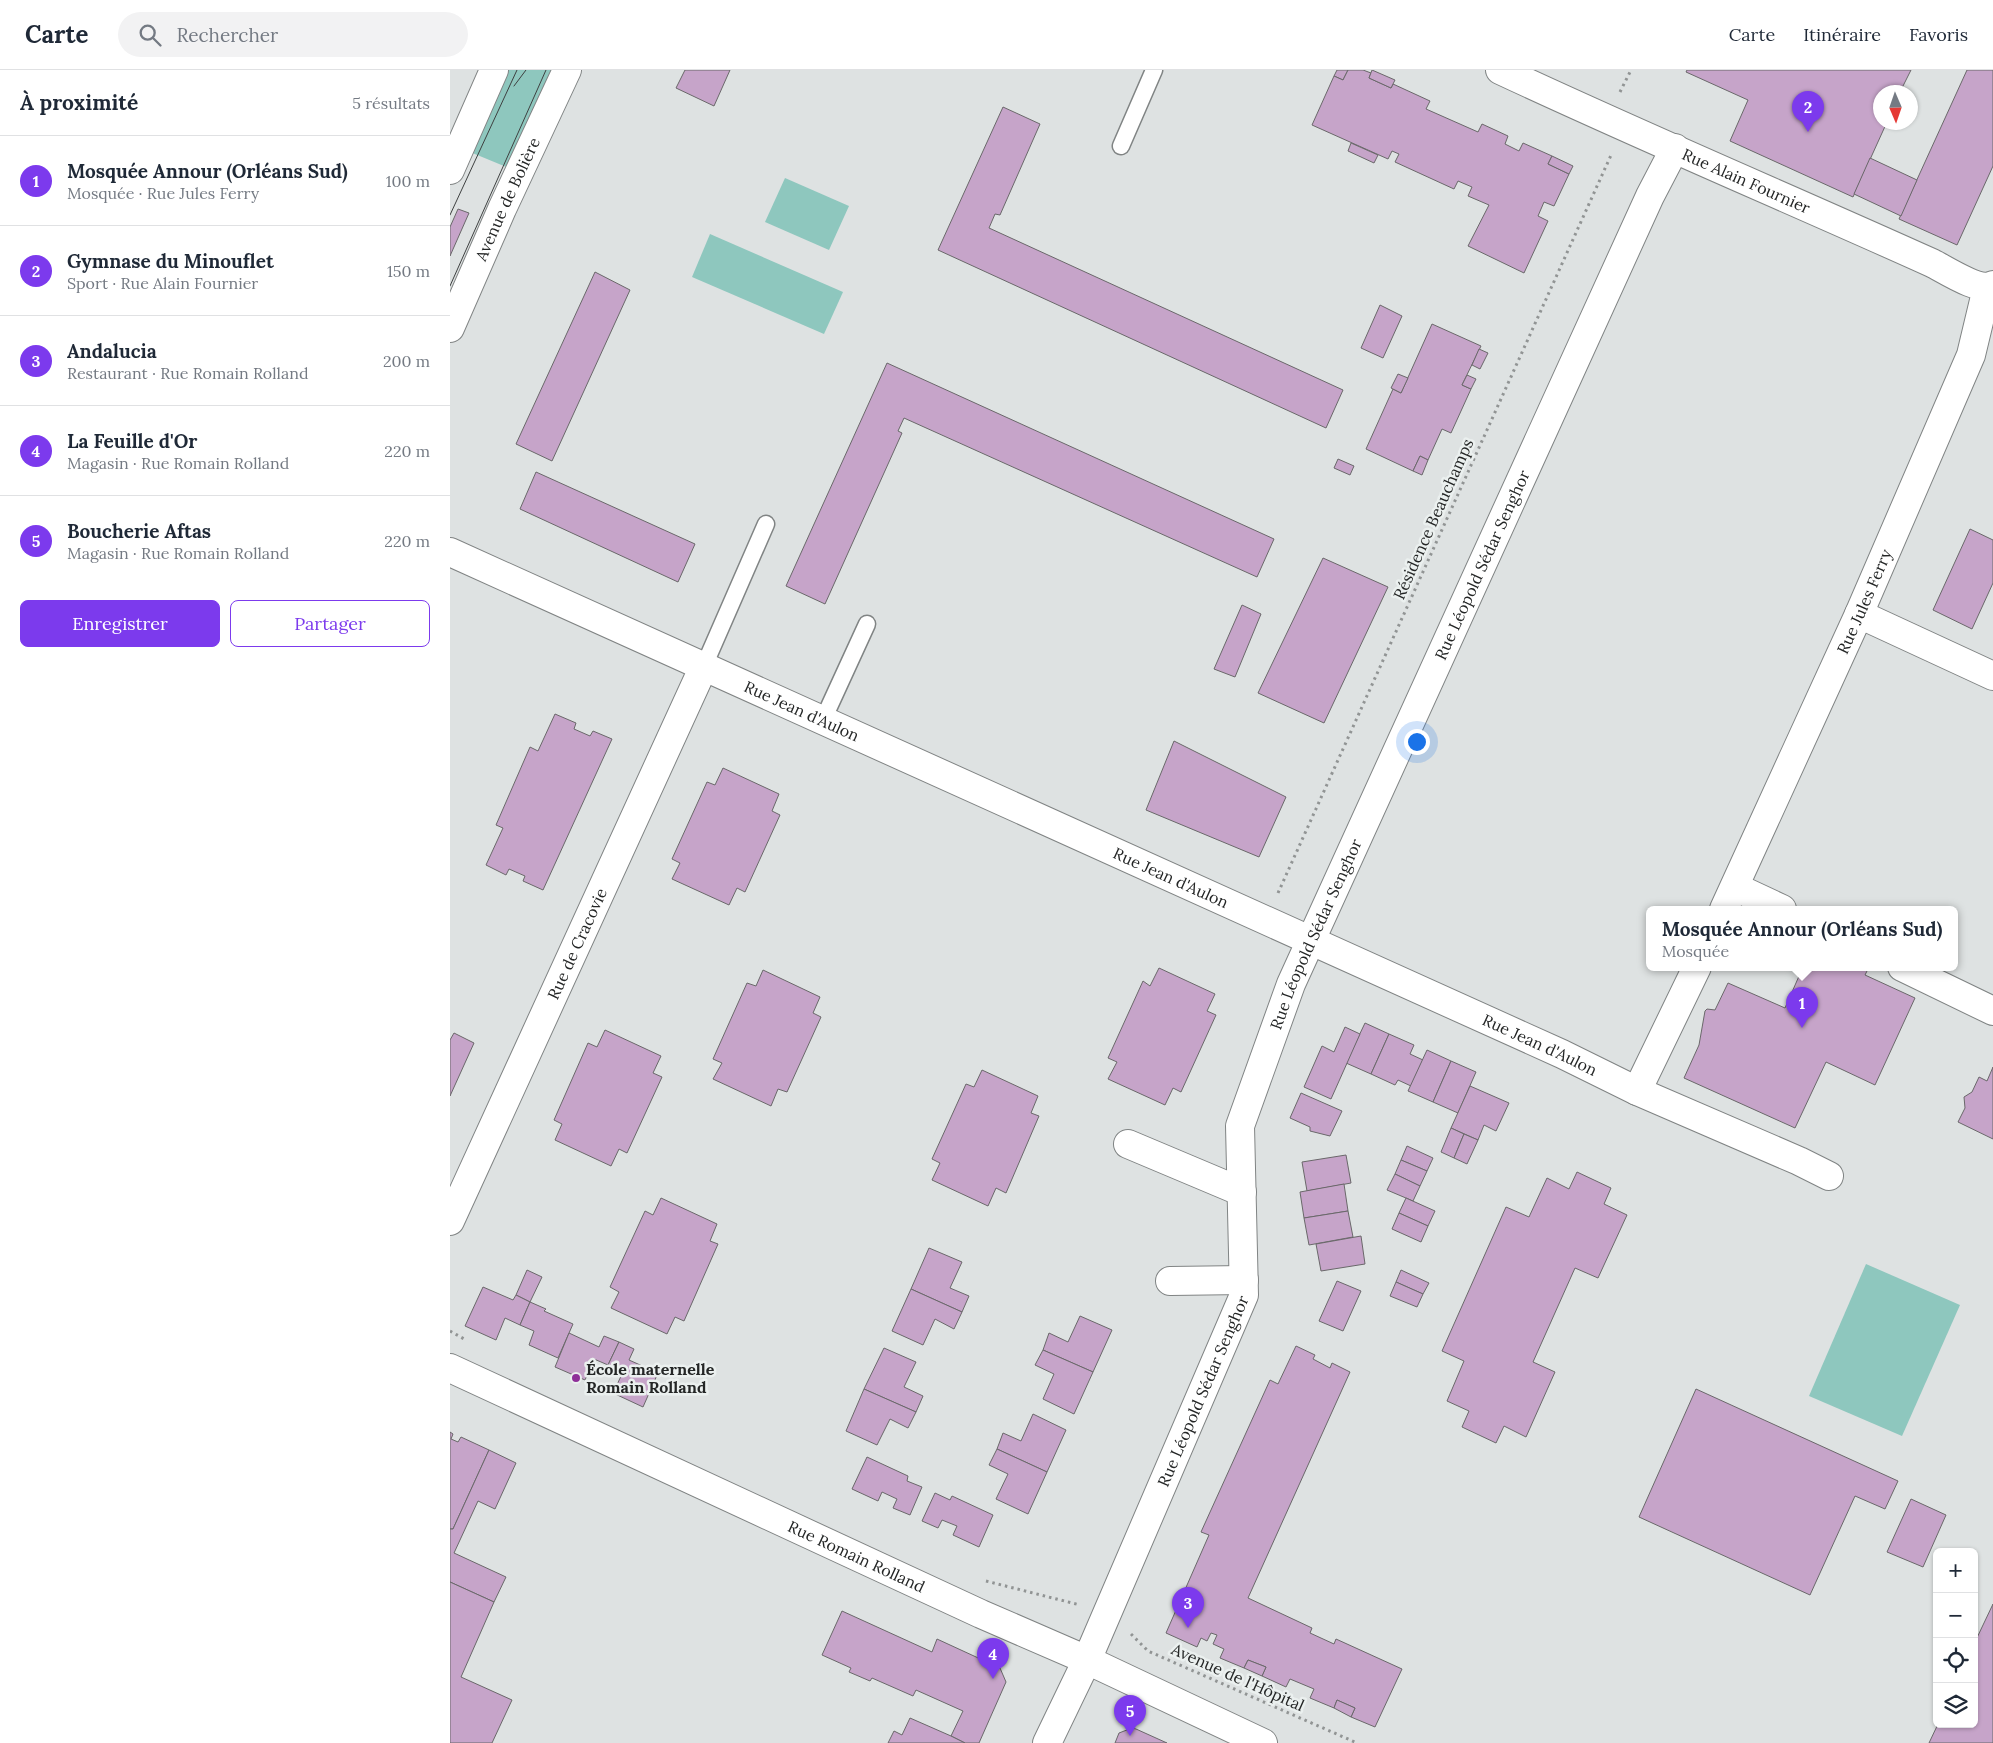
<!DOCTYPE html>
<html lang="fr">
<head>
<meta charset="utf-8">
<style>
	body { margin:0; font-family:Lora,serif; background:#f2f2f3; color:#1f2937 }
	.controls { position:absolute; right:15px; bottom:15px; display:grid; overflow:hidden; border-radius:8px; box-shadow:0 1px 4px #0004 }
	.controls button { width:45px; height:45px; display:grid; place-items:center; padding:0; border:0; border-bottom:1px solid #e0e1e3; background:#fff; color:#1f2937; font:25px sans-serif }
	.compass { position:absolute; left:1423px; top:15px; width:45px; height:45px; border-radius:50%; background:#fff; box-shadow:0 1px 4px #0004; rotate:178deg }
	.you { position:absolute; left:966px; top:671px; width:18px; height:18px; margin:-12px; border:4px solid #fff; border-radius:50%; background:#1a73e8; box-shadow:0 0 0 8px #1a73e833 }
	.badge { display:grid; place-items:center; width:32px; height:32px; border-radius:50%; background:#7c3aed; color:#fff; font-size:16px; font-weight:700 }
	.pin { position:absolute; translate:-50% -41px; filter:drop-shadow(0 1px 2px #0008) }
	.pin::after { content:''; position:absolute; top:26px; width:18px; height:15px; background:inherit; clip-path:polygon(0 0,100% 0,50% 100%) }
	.popup { position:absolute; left:1196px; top:836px; width:312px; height:65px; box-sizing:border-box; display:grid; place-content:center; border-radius:8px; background:#fff; filter:drop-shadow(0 1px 4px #0005); font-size:16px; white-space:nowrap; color:#747a83 }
	.popup b { font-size:19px; color:#1f2937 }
	.popup::after { content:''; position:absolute; left:50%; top:100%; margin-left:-10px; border:10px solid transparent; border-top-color:#fff }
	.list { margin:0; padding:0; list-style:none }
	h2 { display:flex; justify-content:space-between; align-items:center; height:65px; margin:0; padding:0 20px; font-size:21px }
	h2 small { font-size:16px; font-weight:400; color:#747a83 }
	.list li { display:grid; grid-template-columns:32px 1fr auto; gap:15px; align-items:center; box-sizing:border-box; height:90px; padding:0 20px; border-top:1px solid #e0e1e3 }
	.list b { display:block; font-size:19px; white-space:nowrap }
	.list p { margin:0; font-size:16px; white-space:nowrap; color:#747a83 }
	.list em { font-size:16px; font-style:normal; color:#747a83 }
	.actions { display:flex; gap:10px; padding:15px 20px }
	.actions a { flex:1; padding:11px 0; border:1px solid #7c3aed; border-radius:8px; text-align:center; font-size:18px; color:#7c3aed }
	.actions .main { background:#7c3aed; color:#fff }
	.icon { flex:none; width:28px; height:28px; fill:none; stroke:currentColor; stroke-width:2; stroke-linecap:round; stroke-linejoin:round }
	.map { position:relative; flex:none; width:1543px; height:1673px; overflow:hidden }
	header { display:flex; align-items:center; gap:30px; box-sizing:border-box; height:70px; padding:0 25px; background:#fff; border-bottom:1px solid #e0e1e3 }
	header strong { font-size:24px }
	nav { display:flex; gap:28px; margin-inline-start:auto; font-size:18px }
	.search { width:350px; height:45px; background:#f2f2f3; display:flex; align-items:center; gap:12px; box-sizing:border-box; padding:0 18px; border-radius:28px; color:#747a83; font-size:19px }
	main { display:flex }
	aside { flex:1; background:#fff }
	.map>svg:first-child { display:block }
	.green { fill:#8ec7be }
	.building { fill:#c6a4c9; stroke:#6a686a }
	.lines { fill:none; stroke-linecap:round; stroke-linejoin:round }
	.service-casing { stroke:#808484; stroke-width:19 }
	.minor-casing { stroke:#808484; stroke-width:30 }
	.path { stroke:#919494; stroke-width:3; stroke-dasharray:2.5 4; stroke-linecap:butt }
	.service { stroke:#fff; stroke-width:16 }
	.minor { stroke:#fff; stroke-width:28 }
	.tram { stroke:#3e4040; stroke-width:1 }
	.poi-dot { fill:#8f3099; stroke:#ebf0ef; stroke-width:2 }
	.labels { text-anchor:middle; stroke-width:5; stroke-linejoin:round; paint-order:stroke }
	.street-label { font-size:16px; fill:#242626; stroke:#ebf0ef }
	.poi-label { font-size:16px; font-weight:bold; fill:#242626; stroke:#ebf0ef; text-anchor:start }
</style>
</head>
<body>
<header>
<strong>Carte</strong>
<div class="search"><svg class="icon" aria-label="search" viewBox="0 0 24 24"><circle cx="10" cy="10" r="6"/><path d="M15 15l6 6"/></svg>Rechercher</div>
<nav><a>Carte</a><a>Itinéraire</a><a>Favoris</a></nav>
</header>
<main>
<aside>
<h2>À proximité<small>5 résultats</small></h2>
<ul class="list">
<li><span class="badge">1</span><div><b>Mosquée Annour (Orléans Sud)</b><p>Mosquée · Rue Jules Ferry</p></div><em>100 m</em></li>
<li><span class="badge">2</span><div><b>Gymnase du Minouflet</b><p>Sport · Rue Alain Fournier</p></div><em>150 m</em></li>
<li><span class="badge">3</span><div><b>Andalucia</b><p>Restaurant · Rue Romain Rolland</p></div><em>200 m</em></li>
<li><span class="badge">4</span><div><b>La Feuille d'Or</b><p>Magasin · Rue Romain Rolland</p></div><em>220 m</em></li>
<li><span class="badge">5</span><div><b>Boucherie Aftas</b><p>Magasin · Rue Romain Rolland</p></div><em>220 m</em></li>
</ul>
<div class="actions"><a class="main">Enregistrer</a><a>Partager</a></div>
</aside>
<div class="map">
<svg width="1543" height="1673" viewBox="0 0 1543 1673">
	<rect width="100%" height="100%" fill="#dee2e2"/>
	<g class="green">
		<path d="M57 0H105L61 99 20 82Z"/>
		<path d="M335 108 399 136 379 180 315 152Z"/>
		<path d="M260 164 393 222 374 264 242 207Z"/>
		<path d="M1416 1194 1510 1235 1452 1366 1359 1326Z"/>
	</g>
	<g class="building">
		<path d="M235 0H280L264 36 226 18Z"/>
		<path d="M887 0H898L893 10 884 6Z"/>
		<path d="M898 0H913L921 3 919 8 941 18 943 14 980 31 976 39 1028 62 1032 54 1058 66 1055 74 1069 81 1073 73 1102 86 1098 94 1119 104 1104 136 1094 132 1088 146 1098 151 1074 203 1018 176 1039 135 1018 126 1022 117 1008 111 1004 119 945 92 949 84 942 81 938 89 862 55 884 6 893 10Z"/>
		<path d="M922 0 945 10 941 18 919 8Z"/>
		<path d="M1237 0H1461L1450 22H1430V52H1437L1403 127 1280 71 1298 30 1236 2Z"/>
		<path d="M1517 0H1543V96L1507 175 1449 149Z"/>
		<path d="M553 37 590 54 550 145 545 144 539 158 893 320 876 358 488 180Z"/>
		<path d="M901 73 928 85 924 93 898 81Z"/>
		<path d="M1102 86 1123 96 1119 104 1098 94Z"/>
		<path d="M1420 88 1467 110 1451 146 1404 124Z"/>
		<path d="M8 139 19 143 0 186V157Z"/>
		<path d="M145 202 180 220 102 391 66 374Z"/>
		<path d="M930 235 952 246 933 288 911 278Z"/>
		<path d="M982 254 1031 276 1012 315 1021 319 1001 363 992 359 978 390 970 386 963 401 916 379 943 319 951 323Z"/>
		<path d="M1029 279 1038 283 1030 299 1022 295Z"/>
		<path d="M437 293 824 469 807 507 454 348 448 361 452 363 375 534 336 516Z"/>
		<path d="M948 304 958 308 951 323 941 318Z"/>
		<path d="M1017 305 1026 309 1021 319 1012 315Z"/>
		<path d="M970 386 978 390 972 405 963 401Z"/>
		<path d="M888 389 904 396 900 405 884 398Z"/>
		<path d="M86 402 245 474 228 512 70 439Z"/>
		<path d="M1520 459 1543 470V513L1522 559 1483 540Z"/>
		<path d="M873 488 938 517 874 653 808 623Z"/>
		<path d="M792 535 811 544 785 607 764 599Z"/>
		<path d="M105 644 126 653 124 659 140 666 143 661 162 669 93 820 73 811 75 806 59 799 56 805 36 795 53 758 46 755 80 677 88 681Z"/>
		<path d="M724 671 836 727 809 787 696 740Z"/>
		<path d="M273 698 329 724 322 741 330 745 295 822 287 818 279 835 222 809 230 793 222 789 257 712 265 715Z"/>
		<path d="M1353 897H1413L1418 899 1415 905 1465 928 1425 1015 1376 992 1345 1058 1234 1008 1249 975 1255 941 1257 939 1265 940 1278 913 1335 938Z"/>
		<path d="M709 898 765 924 757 941 766 945 731 1022 723 1018 715 1035 658 1009 667 992 658 988 693 911 700 916Z"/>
		<path d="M313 900 370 927 363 943 371 947 337 1022 328 1019 321 1036 263 1009 272 993 263 989 297 913 306 916Z"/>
		<path d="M915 953 939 964 921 1004 896 993Z"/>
		<path d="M895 957 910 964 881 1029 854 1017 872 976 884 982Z"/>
		<path d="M155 960 211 986 203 1003 212 1007 177 1083 169 1079 161 1096 105 1070 112 1054 104 1050 138 973 147 977Z"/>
		<path d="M4 963 24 973 0 1026V970Z"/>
		<path d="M939 964 964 975 960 984 973 990 961 1016 948 1010 945 1015 921 1004Z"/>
		<path d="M977 980 1001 991 983 1032 958 1021Z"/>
		<path d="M1001 991 1026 1002 1008 1043 983 1032Z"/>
		<path d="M1543 997V1069L1508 1052 1515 1038 1514 1027 1522 1022 1529 1007 1537 1011Z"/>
		<path d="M532 1000 588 1026 581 1043 589 1046 556 1123 546 1118 538 1136 482 1110 490 1093 482 1089 516 1014 524 1017Z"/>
		<path d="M1020 1016 1059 1033 1046 1061 1034 1055 1028 1070 1001 1058Z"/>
		<path d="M851 1023 892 1041 880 1066 860 1061V1057L840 1048Z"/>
		<path d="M1001 1058 1014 1064 1004 1088 991 1082Z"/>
		<path d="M1014 1064 1028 1070 1017 1094 1004 1088Z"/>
		<path d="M957 1076 983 1088 977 1101 951 1090Z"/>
		<path d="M896 1085 901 1113 857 1121 852 1092Z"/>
		<path d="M951 1090 977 1101 970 1116 945 1104Z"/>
		<path d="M1127 1102 1161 1118 1154 1134 1177 1145 1148 1208 1125 1198 1083 1292 1105 1302 1076 1367 1054 1356 1046 1373 1012 1357 1019 1341 997 1331 1014 1291 992 1281 1056 1137 1079 1147 1097 1108 1119 1119Z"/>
		<path d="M945 1104 970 1116 963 1131 937 1120Z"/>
		<path d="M894 1114 898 1141 854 1148 850 1122Z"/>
		<path d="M211 1128 267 1154 260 1171 268 1174 234 1251 225 1247 217 1264 161 1238 169 1222 160 1217 195 1141 203 1145Z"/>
		<path d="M956 1128 985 1141 978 1156 949 1143Z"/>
		<path d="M898 1141 903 1167 859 1175 854 1148Z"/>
		<path d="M949 1143 978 1156 971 1172 942 1159Z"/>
		<path d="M911 1166 915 1194 871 1201 866 1174Z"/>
		<path d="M479 1178 512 1192 500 1218 519 1226 512 1242 461 1219Z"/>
		<path d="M77 1200 92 1207 80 1232 66 1225Z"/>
		<path d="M951 1200 979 1213 973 1224 946 1212Z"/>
		<path d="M887 1211 911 1221 893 1261 869 1251Z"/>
		<path d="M946 1212 973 1224 967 1237 940 1226Z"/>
		<path d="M33 1217 63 1230 66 1225 80 1232 70 1255 55 1248 46 1270 15 1256Z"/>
		<path d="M461 1219 512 1242 504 1259 485 1249 473 1275 442 1261Z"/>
		<path d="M80 1232 96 1239 94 1241 123 1254 108 1288 79 1275 84 1261 70 1255Z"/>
		<path d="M630 1246 662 1260 643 1302 593 1280 599 1263 618 1272Z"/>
		<path d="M119 1263 149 1277 154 1266 169 1272 158 1295 144 1289 135 1310 105 1297Z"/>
		<path d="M169 1272 184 1279 179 1290 208 1303 193 1337 163 1323 173 1302 158 1295Z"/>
		<path d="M846 1276 865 1285 863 1289 880 1298 882 1293 900 1302 798 1528 862 1558 860 1563 884 1574 886 1569 952 1599 925 1657 901 1647 905 1638 887 1630 884 1638 860 1628 864 1619 840 1609 836 1617 812 1606 816 1597 798 1590 794 1598 770 1588 774 1579 763 1574 767 1565 761 1563 757 1571 751 1568 747 1577 716 1563 759 1465 751 1462 820 1310 828 1314Z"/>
		<path d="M434 1278 466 1292 454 1317 473 1326 466 1342 414 1319Z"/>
		<path d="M593 1280 643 1302 624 1344 593 1329 604 1304 585 1295Z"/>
		<path d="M414 1319 466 1342 458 1358 440 1349 427 1375 396 1361Z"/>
		<path d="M1246 1319 1448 1411 1435 1439 1405 1426 1360 1525 1189 1447Z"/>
		<path d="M583 1344 616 1360 597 1402 547 1379 553 1363 571 1371Z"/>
		<path d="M0 1362 3 1364 1 1369 8 1372 11 1367 39 1380 3 1459H0Z"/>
		<path d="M547 1379 597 1402 578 1444 546 1429 558 1404 539 1395Z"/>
		<path d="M39 1380 66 1393 45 1439 28 1431 4 1483 56 1507 44 1532 0 1512V1459H3Z"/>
		<path d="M417 1387 458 1406 457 1411 472 1417 460 1445 443 1438 447 1429 432 1422 428 1431 402 1419Z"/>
		<path d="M485 1423 500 1430 502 1426 543 1445 529 1477 503 1465 507 1456 492 1450 488 1458 472 1451Z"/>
		<path d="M1461 1429 1496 1445 1473 1497 1437 1482Z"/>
		<path d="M0 1512 44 1532 11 1607 62 1630 42 1673H0Z"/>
		<path d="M1543 1534V1673H1479L1488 1654H1524V1574Z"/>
		<path d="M392 1541 482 1582 487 1569 550 1598 556 1612 529 1673H515L501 1666 513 1641 466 1620 463 1626 422 1608 420 1611 399 1602 401 1598 372 1585Z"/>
		<path d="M798 1590 816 1597 812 1606 794 1598Z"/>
		<path d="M887 1630 905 1638 901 1647 884 1638Z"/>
		<path d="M460 1648 501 1666 515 1673H438L444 1661 452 1665Z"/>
		<path d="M682 1658 686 1659 717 1673H665L669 1663Z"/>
	</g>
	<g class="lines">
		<g class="service-casing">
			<g id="service">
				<path d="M671 76 704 0"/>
				<path d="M254 596 316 454"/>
				<path d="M373 650 417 554"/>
			</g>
		</g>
		<g class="minor-casing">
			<g id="minor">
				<path id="s1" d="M1050 0C1193 67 1338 128 1482 193 1496 200 1529 222 1543 215"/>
				<path d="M0 100 44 0"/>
				<path id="s2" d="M0 258 52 139 117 0"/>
				<path id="s3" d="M0 482 1112 984 1187 1021 1349 1091 1379 1106"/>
				<path d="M1409 544 1543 606"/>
				<path d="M1285 817 1332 839"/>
				<path id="s4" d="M1274 839 1409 544 1521 285 1537 218"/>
				<path d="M1452 897 1543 941"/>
				<path d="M1187 1021 1247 897"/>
				<path d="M678 1074 792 1122"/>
				<path id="s5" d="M0 1151 254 596"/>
				<path d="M720 1211 794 1210"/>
				<path id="s6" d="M0 1298 531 1544 637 1590 813 1673"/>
				<path id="s7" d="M597 1673 637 1590 794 1225 790 1056 841 914 1200 126 1225 78"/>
			</g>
		</g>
		<g class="path">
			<path d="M1170 22 1181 0"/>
			<path d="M828 823 1162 83"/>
			<path d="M0 1261 16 1270"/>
			<path d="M536 1511 630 1535"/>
			<path d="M681 1564 698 1581 907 1673"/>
		</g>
		<use href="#service" class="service"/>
		<use href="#minor" class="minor"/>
		<g class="tram">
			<path d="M64 16 76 0"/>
			<path d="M0 145 67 0"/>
			<path d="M0 216 96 0"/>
		</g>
	</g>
	<circle class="poi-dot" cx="126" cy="1308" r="5"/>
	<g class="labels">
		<g class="street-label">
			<text dy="6" stroke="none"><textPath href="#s1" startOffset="270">Rue Alain Fournier</textPath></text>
			<text dy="6" stroke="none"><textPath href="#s2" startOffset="141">Avenue de Bolière</textPath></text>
			<text transform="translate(983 449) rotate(-66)" y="6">Résidence Beauchamps</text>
			<text dy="6" stroke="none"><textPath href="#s7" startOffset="1270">Rue Léopold Sédar Senghor</textPath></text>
			<text dy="6" stroke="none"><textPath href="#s4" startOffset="338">Rue Jules Ferry</textPath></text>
			<text dy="6" stroke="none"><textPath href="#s3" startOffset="386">Rue Jean d'Aulon</textPath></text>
			<text dy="6" stroke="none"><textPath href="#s3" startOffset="791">Rue Jean d'Aulon</textPath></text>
			<text dy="6" stroke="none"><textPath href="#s7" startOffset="865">Rue Léopold Sédar Senghor</textPath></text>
			<text dy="6" stroke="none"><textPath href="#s5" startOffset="305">Rue de Cracovie</textPath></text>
			<text dy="6" stroke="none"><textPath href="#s3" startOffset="1196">Rue Jean d'Aulon</textPath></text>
			<text dy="6" stroke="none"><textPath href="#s7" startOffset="385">Rue Léopold Sédar Senghor</textPath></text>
			<text dy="6" stroke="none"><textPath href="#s6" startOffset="448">Rue Romain Rolland</textPath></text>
			<text transform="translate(788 1607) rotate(24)" y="6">Avenue de l'Hôpital</text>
		</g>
		<g class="poi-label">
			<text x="136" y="1305">École maternelle<tspan x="136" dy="18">Romain Rolland</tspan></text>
		</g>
	</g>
</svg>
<div class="controls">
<button>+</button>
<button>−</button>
<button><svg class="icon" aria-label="locate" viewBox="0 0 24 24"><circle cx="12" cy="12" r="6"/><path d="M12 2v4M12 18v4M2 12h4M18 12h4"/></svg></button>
<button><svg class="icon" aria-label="layers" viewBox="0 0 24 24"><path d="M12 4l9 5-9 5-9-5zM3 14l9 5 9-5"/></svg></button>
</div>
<svg class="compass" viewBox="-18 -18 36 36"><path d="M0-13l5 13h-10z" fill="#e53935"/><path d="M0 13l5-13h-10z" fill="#747a83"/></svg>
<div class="you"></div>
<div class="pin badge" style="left:1352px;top:958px">1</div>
<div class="popup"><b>Mosquée Annour (Orléans Sud)</b>Mosquée</div>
<div class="pin badge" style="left:1358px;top:62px">2</div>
<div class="pin badge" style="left:738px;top:1558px">3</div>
<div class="pin badge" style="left:543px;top:1609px">4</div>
<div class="pin badge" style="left:680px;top:1666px">5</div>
</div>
</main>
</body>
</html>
